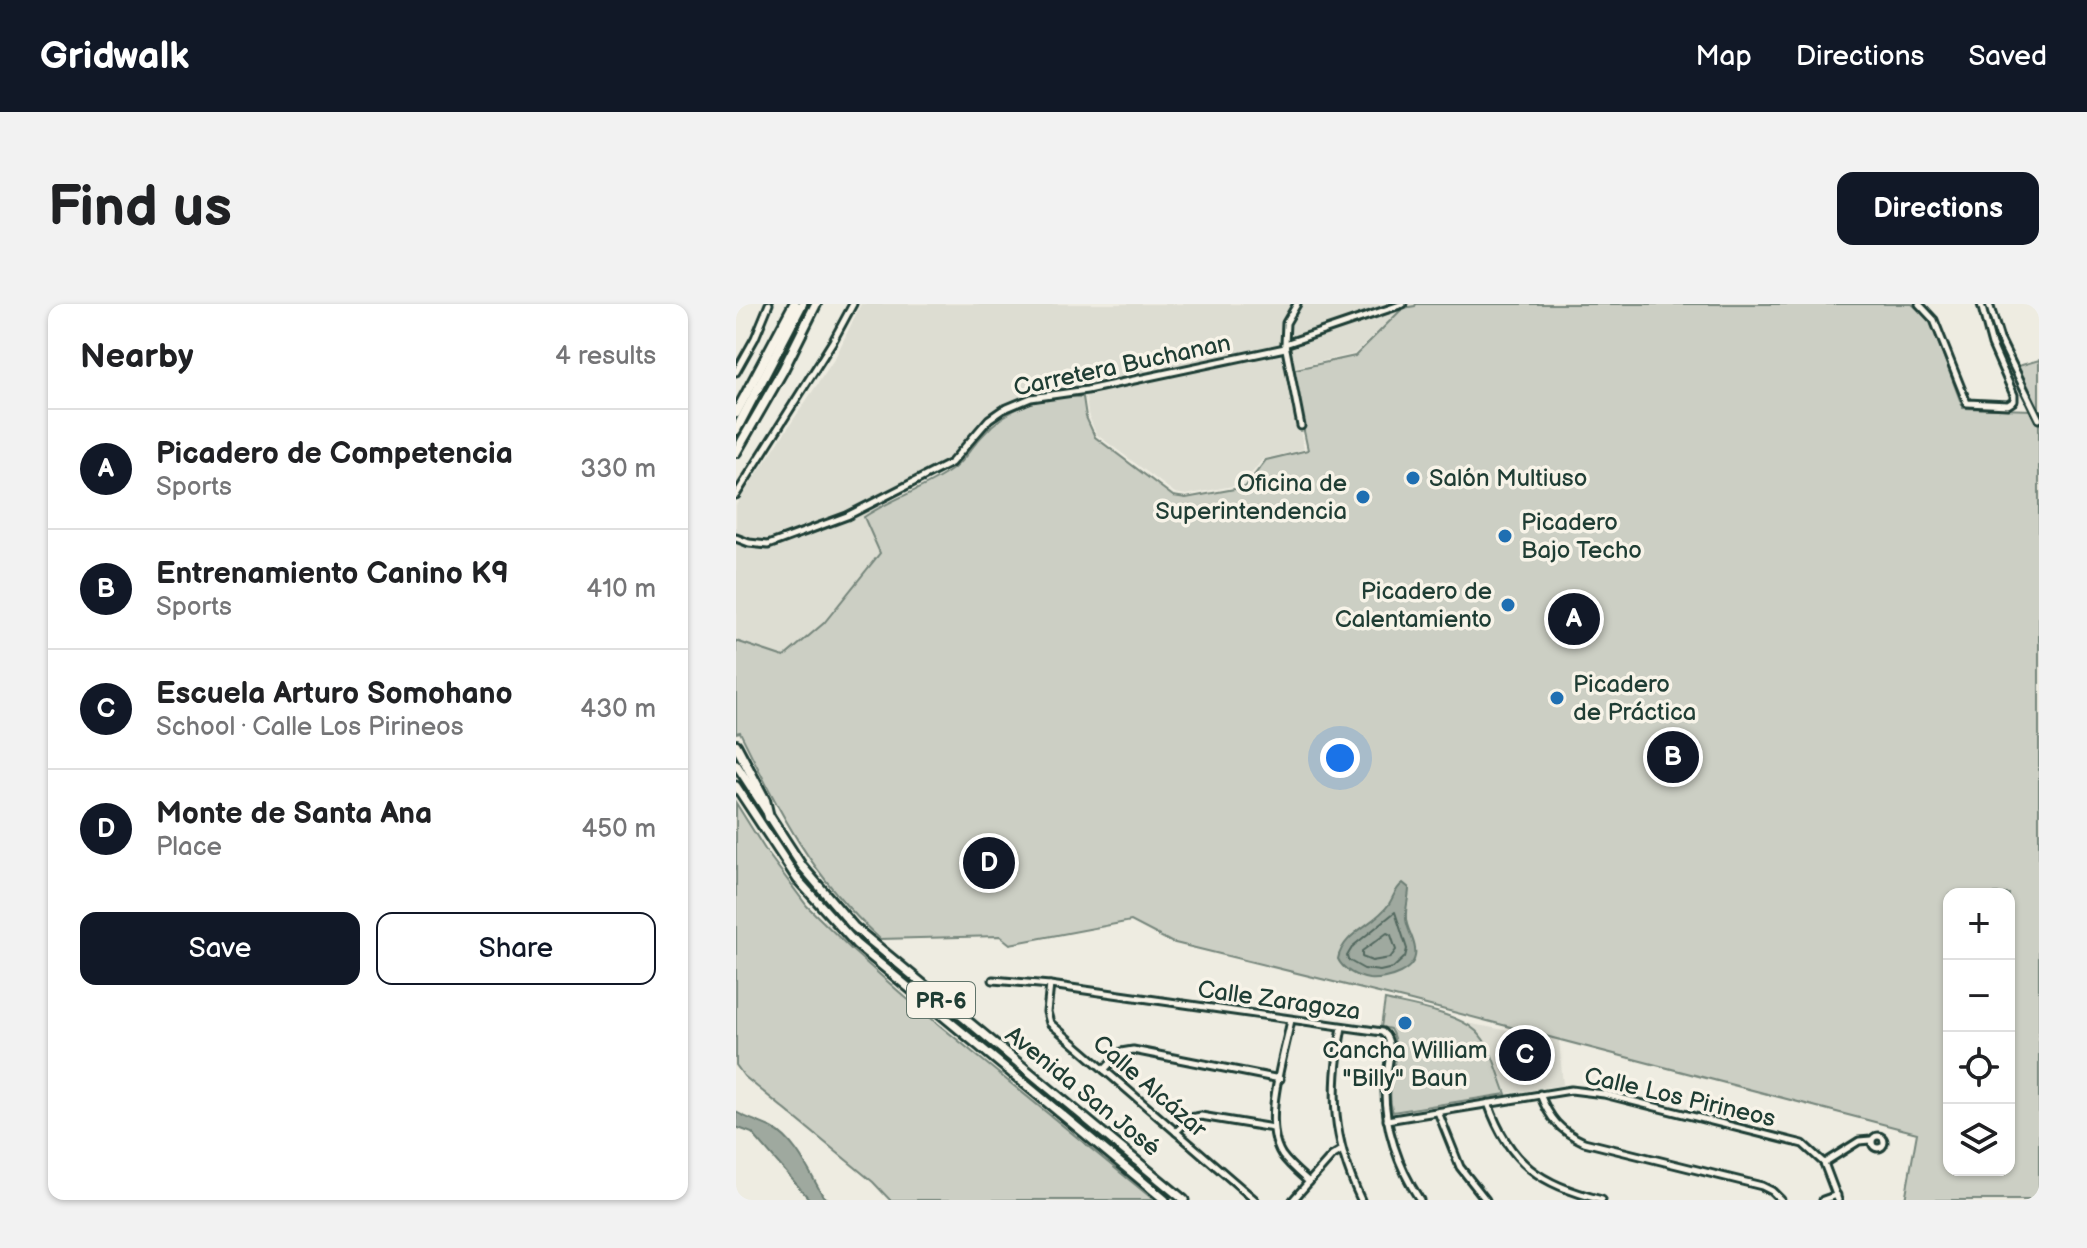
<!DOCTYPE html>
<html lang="en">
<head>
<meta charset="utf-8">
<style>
	body { margin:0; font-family:"Balsamiq Sans",sans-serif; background:#f2f2f2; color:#202124 }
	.controls { position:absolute; right:24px; bottom:24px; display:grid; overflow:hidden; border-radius:16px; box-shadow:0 2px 6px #0004 }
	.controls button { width:72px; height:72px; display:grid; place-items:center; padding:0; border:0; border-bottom:2px solid #e0e0e0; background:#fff; color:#202124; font:40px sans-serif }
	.you { position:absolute; left:604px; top:454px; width:28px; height:28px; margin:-20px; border:6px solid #fff; border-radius:50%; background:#1a73e8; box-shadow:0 0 0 12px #1a73e833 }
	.badge { display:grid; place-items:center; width:52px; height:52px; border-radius:50%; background:#111827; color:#fff; font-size:26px; font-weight:700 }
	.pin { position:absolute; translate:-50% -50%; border:4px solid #fff; box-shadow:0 2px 8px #0006 }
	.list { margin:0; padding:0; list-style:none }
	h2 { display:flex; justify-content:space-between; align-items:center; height:104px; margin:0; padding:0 32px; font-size:34px }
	h2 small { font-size:26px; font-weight:400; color:#757577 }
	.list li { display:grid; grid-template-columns:52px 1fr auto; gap:24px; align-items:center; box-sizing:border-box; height:120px; padding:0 32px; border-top:2px solid #e0e0e0 }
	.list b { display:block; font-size:30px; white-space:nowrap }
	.list p { margin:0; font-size:26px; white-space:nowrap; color:#757577 }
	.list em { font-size:26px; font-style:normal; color:#757577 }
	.actions { display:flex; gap:16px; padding:24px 32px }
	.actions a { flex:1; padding:18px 0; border:2px solid #111827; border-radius:16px; text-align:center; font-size:28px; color:#111827 }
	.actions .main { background:#111827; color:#fff }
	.icon { flex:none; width:44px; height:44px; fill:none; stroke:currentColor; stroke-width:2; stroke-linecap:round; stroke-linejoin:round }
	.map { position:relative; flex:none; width:1303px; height:896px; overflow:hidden; border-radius:16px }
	header { display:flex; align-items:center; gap:48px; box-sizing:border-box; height:112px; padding:0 40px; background:#111827; color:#fff }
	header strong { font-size:38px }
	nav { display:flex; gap:44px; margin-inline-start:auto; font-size:28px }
	.intro { display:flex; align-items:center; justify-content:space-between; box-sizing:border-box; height:192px; padding:0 48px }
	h1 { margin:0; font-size:56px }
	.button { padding:20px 36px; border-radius:16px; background:#111827; color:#fff; font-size:28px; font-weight:700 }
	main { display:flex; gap:48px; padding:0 48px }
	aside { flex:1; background:#fff; border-radius:16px; box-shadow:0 2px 6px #0004 }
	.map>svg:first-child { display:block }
	.built { fill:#ddddd2 }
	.green { fill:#cccfc4; stroke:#76867c; stroke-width:2; fill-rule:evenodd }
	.water { fill:#9fa99f; stroke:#6c7e74; stroke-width:2 }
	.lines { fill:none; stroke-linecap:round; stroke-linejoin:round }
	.shore { stroke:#52685f; stroke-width:2 }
	.street-casing { stroke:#1f3d34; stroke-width:11 }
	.primary-casing { stroke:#1f3d34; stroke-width:13 }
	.highway-casing { stroke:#1f3d34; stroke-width:14 }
	.street { stroke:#f7f3e8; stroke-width:5 }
	.primary { stroke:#f7f3e8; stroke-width:7 }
	.highway { stroke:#f7f3e8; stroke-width:8 }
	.poi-dot { fill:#1f6fb2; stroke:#f7f3e8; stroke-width:3 }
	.labels { text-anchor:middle; stroke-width:7; stroke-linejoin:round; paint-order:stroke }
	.shield { fill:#f7f3e8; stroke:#60746a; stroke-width:2 }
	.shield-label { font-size:22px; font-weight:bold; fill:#1f3d34 }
	.street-label { font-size:24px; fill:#1f3d34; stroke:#f7f3e8 }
	.poi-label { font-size:24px; fill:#1f3d34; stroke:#f7f3e8; text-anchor:start }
</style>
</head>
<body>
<header>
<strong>Gridwalk</strong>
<nav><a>Map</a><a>Directions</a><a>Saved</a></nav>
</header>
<div class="intro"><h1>Find us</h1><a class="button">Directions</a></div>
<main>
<aside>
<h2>Nearby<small>4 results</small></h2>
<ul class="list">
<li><span class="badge">A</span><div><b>Picadero de Competencia</b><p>Sports</p></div><em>330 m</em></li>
<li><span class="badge">B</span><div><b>Entrenamiento Canino K9</b><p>Sports</p></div><em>410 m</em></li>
<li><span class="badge">C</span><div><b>Escuela Arturo Somohano</b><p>School · Calle Los Pirineos</p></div><em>430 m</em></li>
<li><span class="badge">D</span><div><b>Monte de Santa Ana</b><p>Place</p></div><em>450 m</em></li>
</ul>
<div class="actions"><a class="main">Save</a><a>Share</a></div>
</aside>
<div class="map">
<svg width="1303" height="896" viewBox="0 0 1303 896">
	<rect width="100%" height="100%" fill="#eeece1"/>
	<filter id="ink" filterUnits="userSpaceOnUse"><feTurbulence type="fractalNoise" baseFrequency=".0125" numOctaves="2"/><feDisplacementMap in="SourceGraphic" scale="16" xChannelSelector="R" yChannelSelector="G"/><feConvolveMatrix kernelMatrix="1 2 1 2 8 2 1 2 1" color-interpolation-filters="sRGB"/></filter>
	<g filter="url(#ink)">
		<g class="built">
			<path d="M125 0H680V2L666 4 618 50 551 65 568 145 527 155 507 180 450 191 439 189 360 130 352 110 350 93 326 90 273 107 254 119 218 162 150 199 144 249 88 319 48 353 0 337V201L99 54Z"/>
			<path d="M730 719 823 736 827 781 770 790 758 759 745 733Z"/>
		</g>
		<g class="green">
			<path d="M680 0H1176L1194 16 1227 104 1297 106 1279 63 1303 56V896H1169L1181 829 675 697 435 638 395 617 274 640 264 632 144 635C75 572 45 511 4 428L0 429V337L48 353 88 319 144 249 128 213C155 195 186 186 214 167 227 159 236 142 247 131 272 102 310 90 347 93L350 113 359 133 437 192 450 194 509 183 530 156 572 146 555 66 619 52 667 4 679 2ZM1213 590H1273V866H1213Z"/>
			<path d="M0 499 30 547 71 602 117 647 169 693 418 896H154L137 878 8 772 0 761Z"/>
			<path d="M649 696C674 702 721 709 740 727 756 742 762 770 770 790L657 808C647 783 669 748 654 725L645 723Z"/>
		</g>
		<g class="water">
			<path d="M667 579 673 584C673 594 669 604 670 615 671 626 678 634 679 645 683 667 650 677 633 675 621 673 607 666 602 655 607 628 639 621 653 600 658 592 659 585 667 579Z"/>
			<path d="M0 808C12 815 24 818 36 824 60 836 74 870 87 892L94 896H74L16 829 0 823Z"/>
		</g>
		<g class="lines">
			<g class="shore">
				<path d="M659 608 671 645 669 653 657 664 644 667 628 665 612 656 611 652 617 642Z"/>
				<path d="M651 629 655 631 660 646 654 654 636 657 626 653V647Z"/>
			</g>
			<g class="street-casing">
				<g id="street">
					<path d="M561 0 550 19 549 40 565 122"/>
					<path d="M1183 0 1198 16 1231 99 1272 101 1278 97V91L1256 41 1245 0"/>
					<path d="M1253 0 1264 35 1303 115"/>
					<path d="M549 40 667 0"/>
					<path d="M0 68 19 34 33 0"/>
					<path d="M0 191 97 37 117 0"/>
					<path d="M0 234 13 239 32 241 111 212 215 159 253 115 266 106 295 94 351 86 549 44"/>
					<path d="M257 676 314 681 646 728C661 739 650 766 649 782 648 822 662 863 684 896"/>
					<path d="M314 681 311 708 314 719 519 896"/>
					<path d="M555 716C548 752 525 819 546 851 553 861 564 870 573 878"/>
					<path d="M606 723C594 789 596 834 625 896"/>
					<path d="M368 766 385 748 397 746 544 775"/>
					<path d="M804 790C813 814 824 827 848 838L1026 882 1036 887 1045 896"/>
					<path d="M752 799C773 860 805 881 866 896"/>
					<path d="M702 808 724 863 750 896"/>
					<path d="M651 816 835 786 868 790 1067 840 1088 859 1102 896"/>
					<path d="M440 828 454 814 465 812 537 824"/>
					<circle cx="1142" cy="838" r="6"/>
					<path d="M1088 859 1123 837 1135 836"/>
					<path d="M557 896 596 852 606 846"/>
					<path d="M1087 896 1101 891"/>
				</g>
			</g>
			<g class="primary-casing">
				<g id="primary">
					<path d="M0 460 66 562 118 623 448 896"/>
					<path d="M0 482 62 576 120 640 429 896"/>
				</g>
			</g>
			<g class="highway-casing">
				<g id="highway">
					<path d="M0 109 58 0"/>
					<path d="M0 126 66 0"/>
					<path d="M0 148 47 66 80 0"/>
					<path d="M0 441 29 496 33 513"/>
				</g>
			</g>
			<use href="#street" class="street"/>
			<use href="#primary" class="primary"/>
			<use href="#highway" class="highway"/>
		</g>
	</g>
	<g class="poi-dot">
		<circle cx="677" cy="174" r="8"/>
		<circle cx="627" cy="193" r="8"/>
		<circle cx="769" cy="232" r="8"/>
		<circle cx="772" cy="301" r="8"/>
		<circle cx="821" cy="394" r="8"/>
		<circle cx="669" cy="719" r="8"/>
	</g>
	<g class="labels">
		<rect class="shield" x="171" y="678" width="68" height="36" rx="6"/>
		<g class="shield-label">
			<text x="205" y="704">PR-6</text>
		</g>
		<g class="street-label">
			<text transform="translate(386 61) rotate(-12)" y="8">Carretera Buchanan</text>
			<text transform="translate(543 696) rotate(8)" y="8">Calle Zaragoza</text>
			<text transform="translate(414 782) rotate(41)" y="8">Calle Alcázar</text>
			<text transform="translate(347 787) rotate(39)" y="8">Avenida San José</text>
			<text transform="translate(944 793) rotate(13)" y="8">Calle Los Pirineos</text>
		</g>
		<g class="poi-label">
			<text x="693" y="182">Salón Multiuso</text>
			<text x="611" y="187" text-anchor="end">Oficina de<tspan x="611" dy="28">Superintendencia</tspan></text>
			<text x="785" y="226">Picadero<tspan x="785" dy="28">Bajo Techo</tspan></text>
			<text x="756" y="295" text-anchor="end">Picadero de<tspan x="756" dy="28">Calentamiento</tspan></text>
			<text x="837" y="388">Picadero<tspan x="837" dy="28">de Práctica</tspan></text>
			<text x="669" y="754" text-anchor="middle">Cancha William<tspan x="669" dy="28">"Billy" Baun</tspan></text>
		</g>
	</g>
</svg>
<div class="controls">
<button>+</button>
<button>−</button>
<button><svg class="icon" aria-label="locate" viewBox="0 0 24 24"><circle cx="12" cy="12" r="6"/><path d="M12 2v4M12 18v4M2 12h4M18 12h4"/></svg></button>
<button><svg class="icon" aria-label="layers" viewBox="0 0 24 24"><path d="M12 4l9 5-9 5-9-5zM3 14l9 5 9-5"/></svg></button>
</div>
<div class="you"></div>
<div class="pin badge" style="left:838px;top:315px">A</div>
<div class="pin badge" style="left:937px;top:453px">B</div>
<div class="pin badge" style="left:789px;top:751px">C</div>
<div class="pin badge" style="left:253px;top:559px">D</div>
</div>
</main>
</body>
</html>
